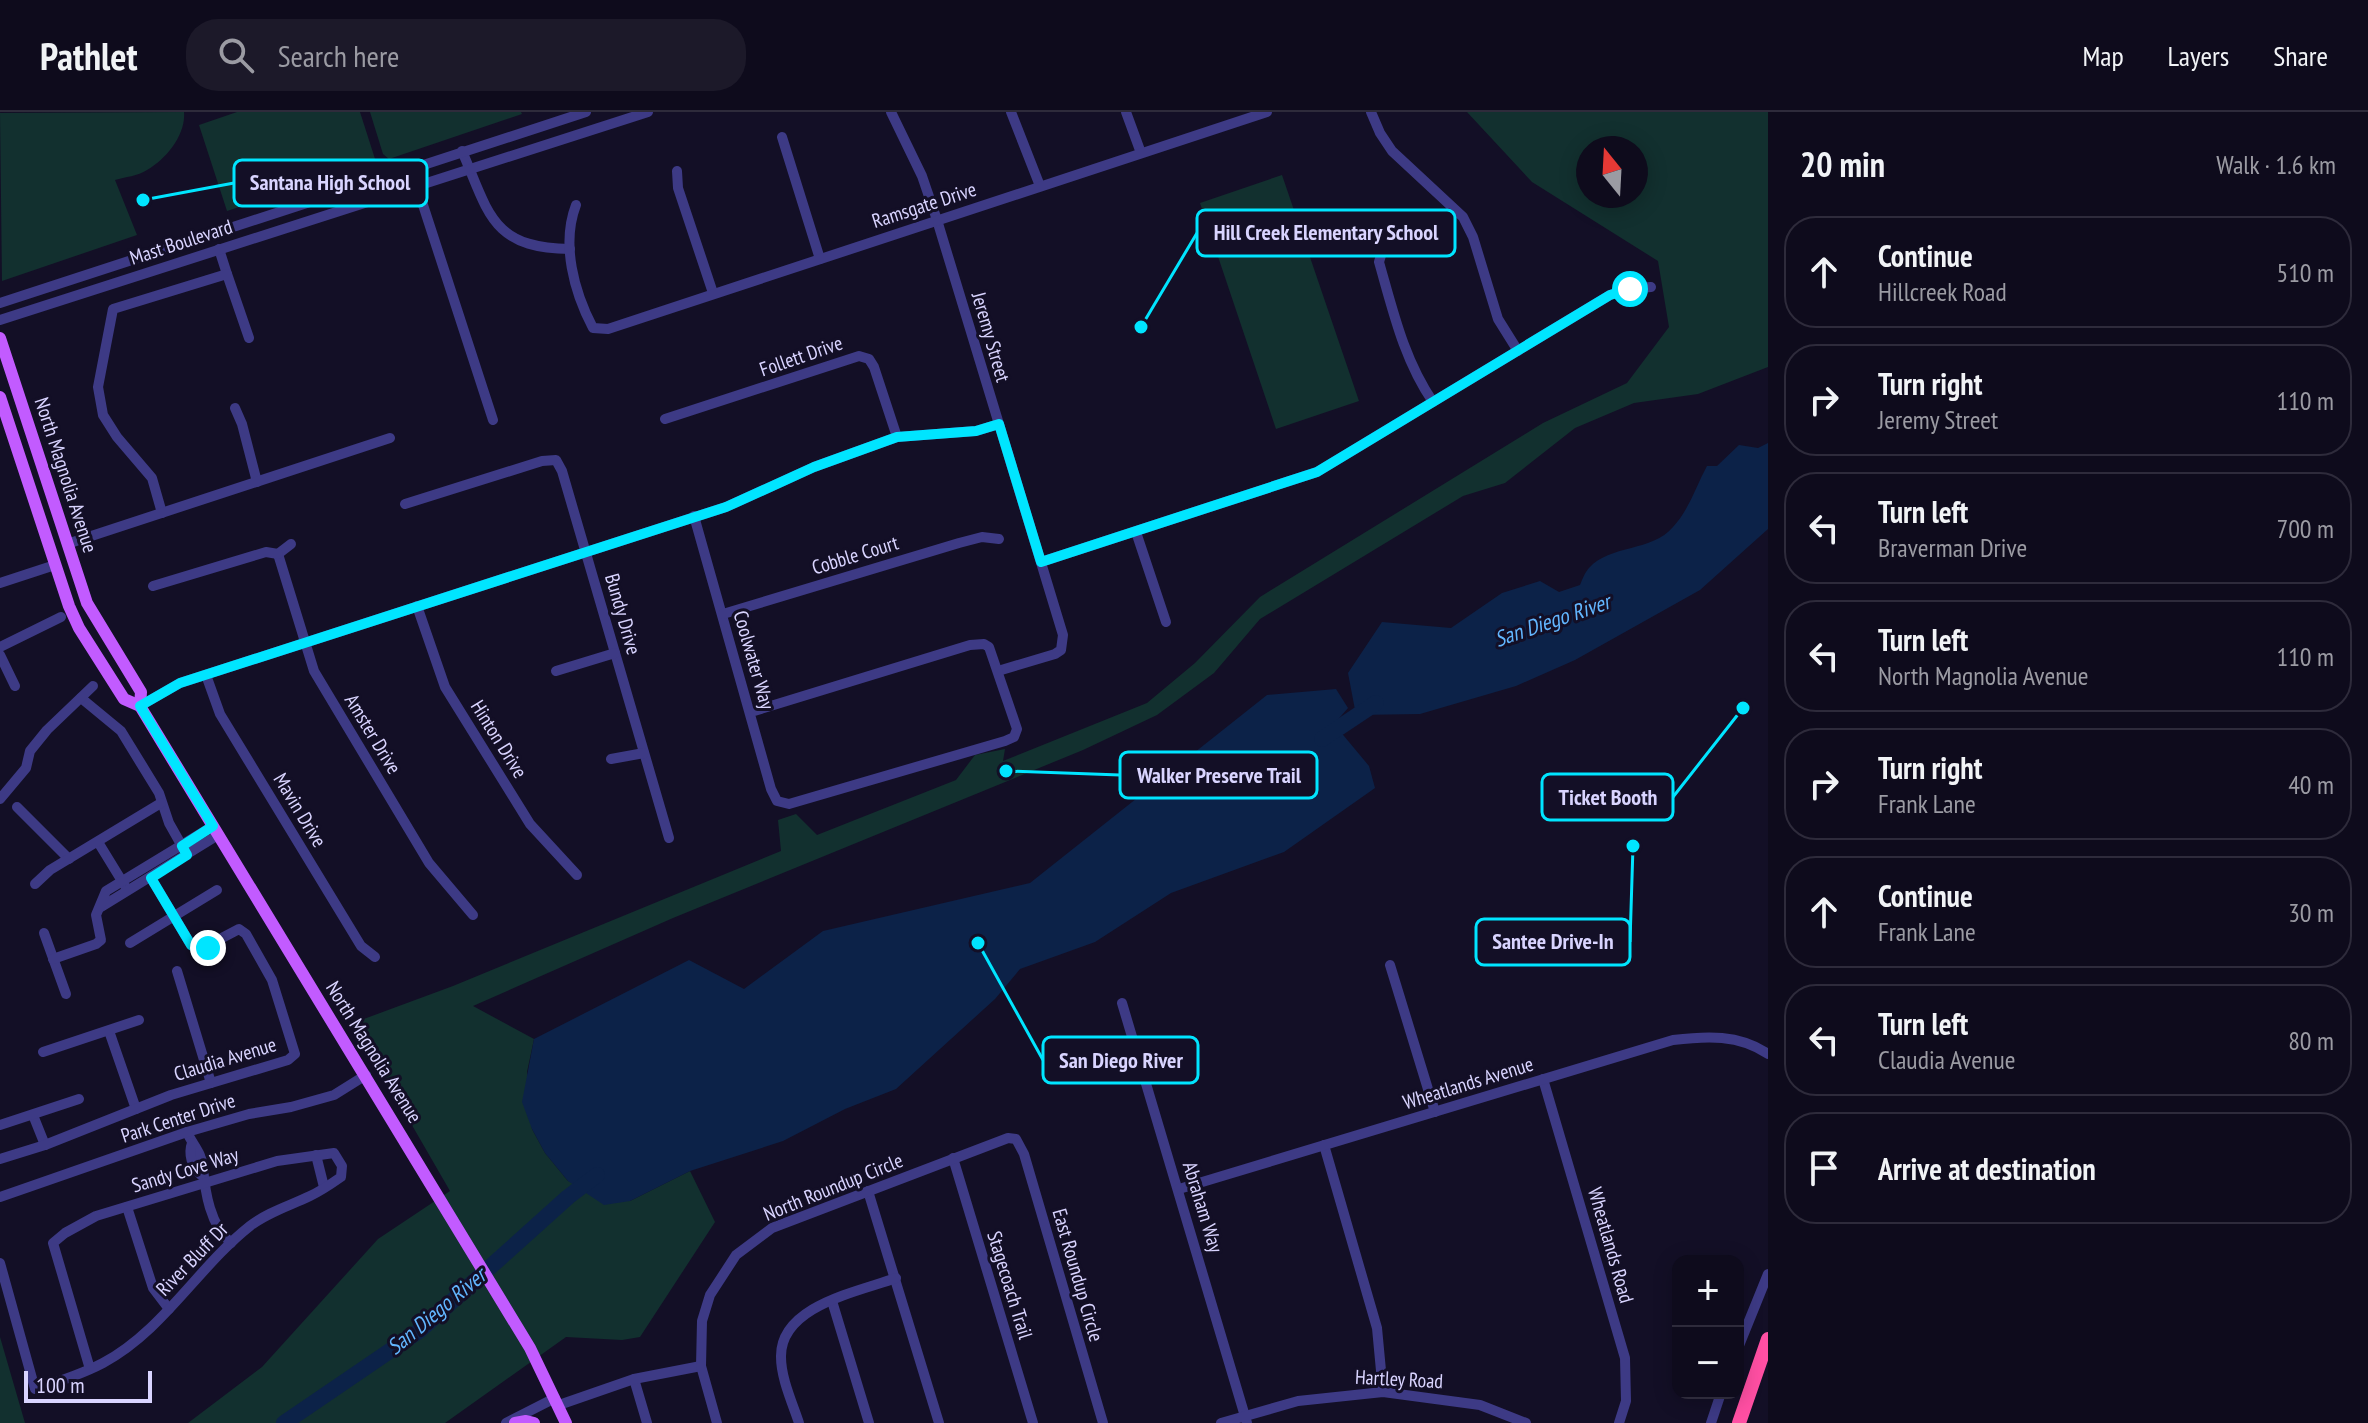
<!DOCTYPE html>
<html lang="en">
<head>
<meta charset="utf-8">
<style>
	body { margin:0; font-family:"PT Sans Narrow",sans-serif; background:#1c1929; color:#f1f3f6 }
	.controls { position:absolute; right:24px; bottom:24px; display:grid; overflow:hidden; border-radius:16px; box-shadow:0 4px 20px #0003 }
	.controls button { width:72px; height:72px; display:grid; place-items:center; padding:0; border:0; border-bottom:2px solid #2e2b3b; background:#0e0b1c; color:#f1f3f6; font:40px sans-serif }
	.compass { position:absolute; left:1576px; top:24px; width:72px; height:72px; border-radius:50%; background:#0e0b1c; box-shadow:0 4px 20px #0003; rotate:342deg }
	.scale { position:absolute; left:24px; bottom:20px; width:128px; box-sizing:border-box; padding-left:8px; border:4px solid #d9d4ff; border-top:0; font-size:22px; line-height:28px; white-space:nowrap; color:#d9d4ff; -webkit-text-stroke:6px #130f26; paint-order:stroke }
	.stop { position:absolute; width:24px; height:24px; margin:-18px; border:6px solid #00e5ff; border-radius:50%; background:#fff }
	.stop.end { background:#00e5ff; border-color:#fff; box-shadow:0 2px 8px #0008 }
	.list { margin:0; padding:0; list-style:none }
	h2 { display:flex; justify-content:space-between; align-items:center; height:104px; margin:0; padding:0 32px; font-size:34px }
	h2 small { font-size:26px; font-weight:400; color:#9b9ba3 }
	.list li { display:grid; grid-template-columns:52px 1fr auto; gap:24px; align-items:center; box-sizing:border-box; height:112px; margin:0 16px 16px; padding:0 16px; border:2px solid #2e2b3b; border-radius:32px }
	.list b { display:block; font-size:30px; white-space:nowrap }
	.list p { margin:0; font-size:26px; white-space:nowrap; color:#9b9ba3 }
	.list em { font-size:26px; font-style:normal; color:#9b9ba3 }
	.icon { flex:none; width:44px; height:44px; fill:none; stroke:currentColor; stroke-width:2; stroke-linecap:round; stroke-linejoin:round }
	.map { position:relative; flex:none; width:1768px; height:1311px; overflow:hidden }
	header { display:flex; align-items:center; gap:48px; box-sizing:border-box; height:112px; padding:0 40px; background:#0e0b1c; border-bottom:2px solid #2e2b3b }
	header strong { font-size:38px }
	nav { display:flex; gap:44px; margin-inline-start:auto; font-size:28px }
	.search { width:560px; height:72px; background:#1c1929; display:flex; align-items:center; gap:20px; box-sizing:border-box; padding:0 28px; border-radius:32px; color:#9b9ba3; font-size:30px }
	main { display:flex }
	aside { flex:1; background:#0e0b1c }
	.map>svg:first-child { display:block }
	.green { fill:#12302f; fill-rule:evenodd }
	.water { fill:#0c2248 }
	.lines { fill:none; stroke-linecap:round; stroke-linejoin:round }
	.river { stroke:#0c2248; stroke-width:16 }
	.minor { stroke:#3d3a85; stroke-width:10 }
	.major { stroke:#c25bff; stroke-width:12 }
	.highway { stroke:#ff4fa3; stroke-width:14 }
	.route { stroke:#00e5ff; stroke-width:10 }
	.labels { text-anchor:middle; stroke-width:6; stroke-linejoin:round; paint-order:stroke }
	.street-label { font-size:20px; fill:#d9d4ff; stroke:#130f26 }
	.water-label { font-size:22px; font-style:italic; fill:#62b6ff; stroke:#130f26 }
	.leader { fill:none; stroke:#00e5ff; stroke-width:3 }
	.callout-dot { fill:#00e5ff; stroke:#130f26; stroke-width:3 }
	.callout { fill:#130f26; stroke:#00e5ff; stroke-width:3 }
	.callout-label { font-size:22px; text-anchor:middle; font-weight:bold; fill:#d9d4ff }
</style>
</head>
<body>
<header>
<strong>Pathlet</strong>
<div class="search"><svg class="icon" aria-label="search" viewBox="0 0 24 24"><circle cx="10" cy="10" r="6"/><path d="M15 15l6 6"/></svg>Search here</div>
<nav><a>Map</a><a>Layers</a><a>Share</a></nav>
</header>
<main>
<div class="map">
<svg width="1768" height="1311" viewBox="0 0 1768 1311">
	<rect width="100%" height="100%" fill="#130f26"/>
	<g class="green">
		<path d="M184 0C186 23 166 47 147 58 138 64 125 65 115 68L137 123 2 169 0 1Z"/>
		<path d="M237 0H360L376 50 227 99 199 13Z"/>
		<path d="M370 0H521L522 2 389 47 383 42Z"/>
		<path d="M1467 0H1768V255L1698 282 1634 291 1575 316 1505 371 1463 384 1260 507 1214 561 1157 603 1083 638 673 806 473 894 534 927 527 960 532 1017 545 1041 568 1069 630 1089 690 1059 715 1110 640 1225 622 1228 566 1225 445 1311H188L262 1255 378 1127 450 1079 353 911 453 874 781 739 778 708 796 702 817 723 956 668 975 643 1005 637 1003 649 1147 591 1195 551 1260 485 1543 311 1627 271 1669 215 1658 149 1532 70ZM1588 36H1636V84H1588Z"/>
		<path d="M1282 63 1359 289 1276 317 1200 91Z"/>
		<path d="M0 1225 25 1311H0Z"/>
	</g>
	<g class="water">
		<path d="M1768 331V417L1700 478 1575 548 1516 574 1420 602 1356 603 1348 561 1382 510 1451 516 1502 481 1540 469 1559 480 1580 473C1582 468 1585 460 1589 456 1611 432 1652 440 1673 415 1689 398 1696 374 1707 354H1717L1739 333 1758 336Z"/>
		<path d="M1336 577 1348 596 1334 612 1369 654 1375 676 1284 740 1171 781 1095 830 1020 857 995 887 896 977 845 997 783 1029 690 1059 630 1089 604 1093 568 1069 545 1041 532 1017 522 990 534 927 689 848 744 877 823 819 1030 771 1267 583Z"/>
	</g>
	<g class="lines">
		<g class="river">
			<path d="M1322 627 1376 591"/>
			<path d="M284 1311 419 1219 568 1085 597 1063"/>
		</g>
		<g class="minor">
			<path d="M891 0 922 64 937 108 1063 523 1061 538 1055 542 998 559"/>
			<path d="M1011 0 1040 74"/>
			<path d="M1126 0 1141 41"/>
			<path d="M1371 0 1380 21 1392 39 1463 105 1473 125 1498 207 1518 239"/>
			<path d="M782 25 820 147"/>
			<path d="M462 39C489 101 491 136 570 137"/>
			<path d="M411 56 493 308"/>
			<path d="M677 59 678 76 713 181"/>
			<path d="M576 93C561 132 574 180 593 216L608 217 1267 0"/>
			<path d="M219 137 227 162"/>
			<path d="M1382 140 1379 150C1393 199 1404 248 1433 290"/>
			<path d="M0 191 586 0"/>
			<path d="M0 208 648 0"/>
			<path d="M235 296 242 312 257 370"/>
			<path d="M665 307 859 244 869 247 874 255 897 325"/>
			<path d="M405 392 542 349 556 348 562 359 669 726"/>
			<path d="M162 401 152 366 117 325 103 303 98 275 113 197 227 162 249 226"/>
			<path d="M694 404 771 677 777 689 789 692 1005 629 1014 625 1017 617 989 535 984 532 970 533 751 600"/>
			<path d="M1136 420 1166 510"/>
			<path d="M67 432 390 326"/>
			<path d="M278 442 314 559 429 751 473 803"/>
			<path d="M278 442 291 432"/>
			<path d="M1041 450 1317 360 1610 183 1630 177 1651 175"/>
			<path d="M0 471 55 453"/>
			<path d="M153 474 266 440 278 442"/>
			<path d="M417 494 445 575 530 712 577 763"/>
			<path d="M723 502 959 431 982 425 999 427"/>
			<path d="M0 535 61 505"/>
			<path d="M0 543 15 574"/>
			<path d="M556 559 615 541"/>
			<path d="M206 563 220 602 361 834 375 845"/>
			<path d="M81 586 121 619 159 681 169 711 187 743"/>
			<path d="M140 594 180 571 726 395 814 355 897 325 976 319 999 312"/>
			<path d="M611 647 644 641"/>
			<path d="M0 687 26 656 30 639 47 618 93 574"/>
			<path d="M17 695 69 747"/>
			<path d="M98 730 125 774"/>
			<path d="M35 772 50 758 161 691"/>
			<path d="M101 795 218 723"/>
			<path d="M44 821 66 882"/>
			<path d="M130 831 217 778"/>
			<path d="M53 847 96 832 101 828 96 803 106 779 213 714"/>
			<path d="M1390 853 1435 1000"/>
			<path d="M177 859 211 971"/>
			<path d="M1122 891 1247 1311"/>
			<path d="M109 919 136 997"/>
			<path d="M43 940 139 908"/>
			<path d="M1543 967 1625 1246 1626 1289 1619 1311"/>
			<path d="M33 1003 45 1033"/>
			<path d="M0 1013 79 987"/>
			<path d="M187 1020C192 1032 202 1041 203 1055 205 1080 210 1113 231 1131"/>
			<path d="M192 1031C188 1042 192 1056 201 1063"/>
			<path d="M1324 1033 1377 1216 1383 1280"/>
			<path d="M316 1043 324 1075"/>
			<path d="M953 1046 1033 1311"/>
			<path d="M0 1047 45 1033 171 983 288 948 295 942 272 868 246 822 239 817 199 838 191 833 151 766"/>
			<path d="M1179 1077 1673 928C1706 924 1739 922 1768 942"/>
			<path d="M868 1079 939 1311"/>
			<path d="M0 1085 187 1020 249 1002 291 995 334 983 366 963"/>
			<path d="M127 1095 153 1176 169 1197"/>
			<path d="M0 1151 35 1277C58 1270 82 1262 103 1251 163 1219 198 1155 250 1114 268 1100 289 1094 310 1084 321 1079 331 1072 341 1065L342 1054 334 1041 277 1049 96 1104 65 1121 53 1131 90 1257"/>
			<path d="M832 1189 869 1311"/>
			<path d="M1738 1236 1768 1162"/>
			<path d="M634 1267 647 1311"/>
			<path d="M559 1293 634 1267 701 1254"/>
			<path d="M506 1311 555 1286"/>
			<path d="M717 1311 701 1254 702 1209 710 1183 736 1143 772 1116 1008 1026 1016 1027 1024 1042 1103 1311"/>
			<path d="M799 1311C792 1290 781 1266 781 1245 780 1194 857 1180 896 1166"/>
			<path d="M1221 1311 1298 1289 1383 1280 1480 1293 1526 1311"/>
			<path d="M1711 1311 1721 1281"/>
		</g>
		<g class="major">
			<path d="M0 226 87 491 141 580 140 594"/>
			<path d="M0 285 69 494 79 516 124 587 140 594 530 1236 566 1311"/>
			<path d="M515 1311 526 1309 534 1311"/>
		</g>
		<path class="highway" d="M1739 1311 1768 1227"/>
	</g>
	<g class="lines">
		<path class="route" d="M208 836 199 838 191 833 151 766 187 743 182 734 213 714 140 594 180 571 726 395 814 355 897 325 976 319 999 312 1041 450 1317 360 1610 183 1630 177"/>
	</g>
	<g class="labels">
		<g class="street-label">
			<text transform="translate(924 93) rotate(-18)" y="7">Ramsgate Drive</text>
			<text transform="translate(181 130) rotate(-18)" y="7">Mast Boulevard</text>
			<text transform="translate(991 225) rotate(74)" y="7">Jeremy Street</text>
			<text transform="translate(801 244) rotate(-19)" y="7">Follett Drive</text>
			<text transform="translate(66 363) rotate(72)" y="7">North Magnolia Avenue</text>
			<text transform="translate(855 443) rotate(-17)" y="7">Cobble Court</text>
			<text transform="translate(623 502) rotate(74)" y="7">Bundy Drive</text>
			<text transform="translate(754 548) rotate(74)" y="7">Coolwater Way</text>
			<text transform="translate(373 622) rotate(59)" y="7">Amster Drive</text>
			<text transform="translate(499 627) rotate(58)" y="7">Hinton Drive</text>
			<text transform="translate(300 698) rotate(59)" y="7">Mavin Drive</text>
			<text transform="translate(374 940) rotate(58)" y="7">North Magnolia Avenue</text>
			<text transform="translate(225 947) rotate(-17)" y="7">Claudia Avenue</text>
			<text transform="translate(1468 971) rotate(-17)" y="7">Wheatlands Avenue</text>
			<text transform="translate(178 1006) rotate(-18)" y="7">Park Center Drive</text>
			<text transform="translate(185 1058) rotate(-17)" y="7">Sandy Cove Way</text>
			<text transform="translate(833 1075) rotate(-22)" y="7">North Roundup Circle</text>
			<text transform="translate(1203 1095) rotate(73)" y="7">Abraham Way</text>
			<text transform="translate(1611 1133) rotate(74)" y="7">Wheatlands Road</text>
			<text transform="translate(192 1147) rotate(-46)" y="7">River Bluff Dr</text>
			<text transform="translate(1078 1163) rotate(74)" y="7">East Roundup Circle</text>
			<text transform="translate(1010 1173) rotate(73)" y="7">Stagecoach Trail</text>
			<text transform="translate(1399 1267) rotate(3)" y="7">Hartley Road</text>
		</g>
		<g class="water-label">
			<text transform="translate(1552 508) rotate(-19)" y="8">San Diego River</text>
			<text transform="translate(436 1199) rotate(-40)" y="8">San Diego River</text>
		</g>
	</g>
	<path class="leader" d="M143 88L234 71M1141 215L1197 121M1006 659L1120 663M1743 596L1673 685M1633 734L1630 830M978 831L1043 948"/>
	<g class="callout-dot">
		<circle cx="143" cy="88" r="8"/>
		<circle cx="1141" cy="215" r="8"/>
		<circle cx="1006" cy="659" r="8"/>
		<circle cx="1743" cy="596" r="8"/>
		<circle cx="1633" cy="734" r="8"/>
		<circle cx="978" cy="831" r="8"/>
	</g>
	<g class="callout">
		<rect x="234" y="48" width="193" height="46" rx="8"/>
		<rect x="1197" y="98" width="258" height="46" rx="8"/>
		<rect x="1120" y="640" width="197" height="46" rx="8"/>
		<rect x="1542" y="662" width="131" height="46" rx="8"/>
		<rect x="1476" y="807" width="154" height="46" rx="8"/>
		<rect x="1043" y="925" width="155" height="46" rx="8"/>
	</g>
	<g class="callout-label">
		<text x="330" y="78">Santana High School</text>
		<text x="1326" y="128">Hill Creek Elementary School</text>
		<text x="1219" y="671">Walker Preserve Trail</text>
		<text x="1608" y="693">Ticket Booth</text>
		<text x="1553" y="837">Santee Drive-In</text>
		<text x="1121" y="956">San Diego River</text>
	</g>
</svg>
<div class="controls">
<button>+</button>
<button>−</button>
</div>
<svg class="compass" viewBox="-18 -18 36 36"><path d="M0-13l5 13h-10z" fill="#e53935"/><path d="M0 13l5-13h-10z" fill="#9b9ba3"/></svg>
<div class="scale">100 m</div>
<div class="stop" style="left:1630px;top:177px"></div>
<div class="stop end" style="left:208px;top:836px"></div>
</div>
<aside>
<h2>20 min<small>Walk · 1.6 km</small></h2>
<ul class="list">
<li><svg class="icon" aria-label="ahead" viewBox="0 0 24 24"><path d="M12 20V5M6 11l6-6 6 6"/></svg><div><b>Continue</b><p>Hillcreek Road</p></div><em>510 m</em></li>
<li><svg class="icon" aria-label="right" viewBox="0 0 24 24"><path d="M7 20v-9h11M14 6l5 5-5 5"/></svg><div><b>Turn right</b><p>Jeremy Street</p></div><em>110 m</em></li>
<li><svg class="icon" aria-label="left" viewBox="0 0 24 24"><path d="M17 20v-9H6M10 6l-5 5 5 5"/></svg><div><b>Turn left</b><p>Braverman Drive</p></div><em>700 m</em></li>
<li><svg class="icon" aria-label="left" viewBox="0 0 24 24"><path d="M17 20v-9H6M10 6l-5 5 5 5"/></svg><div><b>Turn left</b><p>North Magnolia Avenue</p></div><em>110 m</em></li>
<li><svg class="icon" aria-label="right" viewBox="0 0 24 24"><path d="M7 20v-9h11M14 6l5 5-5 5"/></svg><div><b>Turn right</b><p>Frank Lane</p></div><em>40 m</em></li>
<li><svg class="icon" aria-label="ahead" viewBox="0 0 24 24"><path d="M12 20V5M6 11l6-6 6 6"/></svg><div><b>Continue</b><p>Frank Lane</p></div><em>30 m</em></li>
<li><svg class="icon" aria-label="left" viewBox="0 0 24 24"><path d="M17 20v-9H6M10 6l-5 5 5 5"/></svg><div><b>Turn left</b><p>Claudia Avenue</p></div><em>80 m</em></li>
<li><svg class="icon" aria-label="arrive" viewBox="0 0 24 24"><path d="M6 21V4h12l-3 4 3 4H6"/></svg><div><b>Arrive at destination</b></div></li>
</ul>
</aside>
</main>
</body>
</html>
